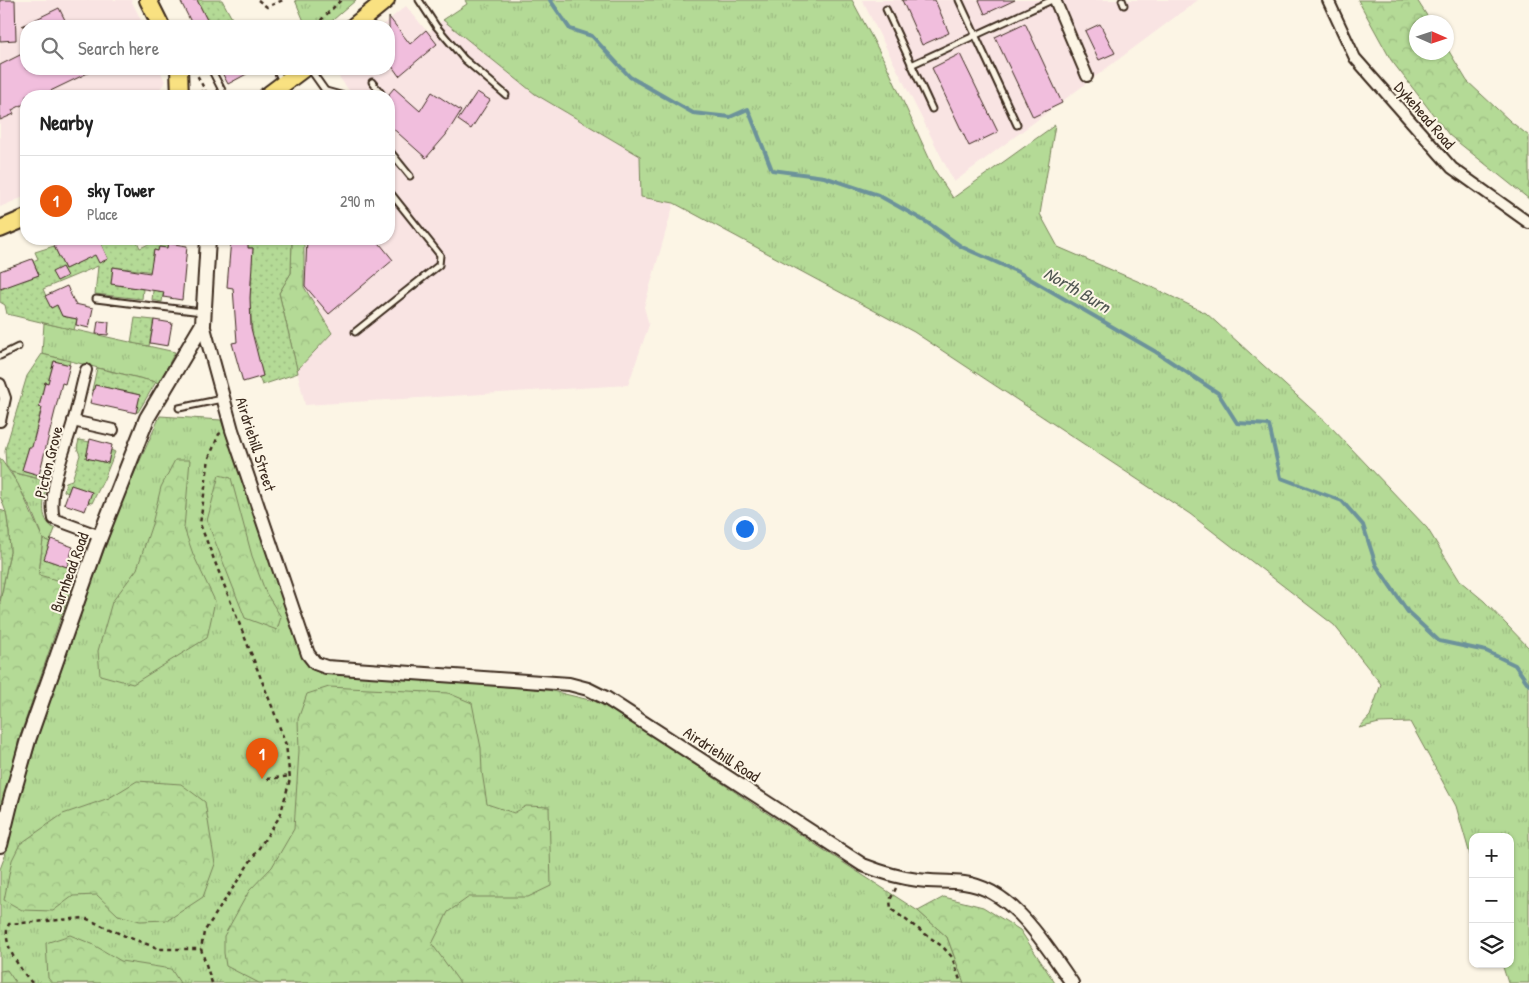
<!DOCTYPE html>
<html lang="en">
<head>
<meta charset="utf-8">
<style>
	body { margin:0; font-family:"Patrick Hand",sans-serif; background:#f2f2f2; color:#222 }
	.controls { position:absolute; right:15px; bottom:15px; display:grid; overflow:hidden; border-radius:10px; box-shadow:0 1px 4px #0004 }
	.controls button { width:45px; height:45px; display:grid; place-items:center; padding:0; border:0; border-bottom:1px solid #e0e0e0; background:#fff; color:#222; font:25px sans-serif }
	.compass { position:absolute; left:1409px; top:15px; width:45px; height:45px; border-radius:50%; background:#fff; box-shadow:0 1px 4px #0004; rotate:93deg }
	.you { position:absolute; left:744px; top:528px; width:18px; height:18px; margin:-12px; border:4px solid #fff; border-radius:50%; background:#1a73e8; box-shadow:0 0 0 8px #1a73e833 }
	.badge { display:grid; place-items:center; width:32px; height:32px; border-radius:50%; background:#ea580c; color:#fff; font-size:16px; font-weight:700 }
	.pin { position:absolute; translate:-50% -41px; filter:drop-shadow(0 1px 2px #0008) }
	.pin::after { content:''; position:absolute; top:26px; width:18px; height:15px; background:inherit; clip-path:polygon(0 0,100% 0,50% 100%) }
	.list { margin:0; padding:0; list-style:none }
	h2 { display:flex; justify-content:space-between; align-items:center; height:65px; margin:0; padding:0 20px; font-size:21px }
	h2 small { font-size:16px; font-weight:400; color:#767676 }
	.list li { display:grid; grid-template-columns:32px 1fr auto; gap:15px; align-items:center; box-sizing:border-box; height:90px; padding:0 20px; border-top:1px solid #e0e0e0 }
	.list b { display:block; font-size:19px; white-space:nowrap }
	.list p { margin:0; font-size:16px; white-space:nowrap; color:#767676 }
	.list em { font-size:16px; font-style:normal; color:#767676 }
	.icon { flex:none; width:28px; height:28px; fill:none; stroke:currentColor; stroke-width:2; stroke-linecap:round; stroke-linejoin:round }
	.map { position:relative; flex:none; width:1529px; height:983px; overflow:hidden }
	.search { position:absolute; background:#fff; box-shadow:0 1px 4px #0004; left:20px; top:20px; width:375px; height:55px; display:flex; align-items:center; gap:12px; box-sizing:border-box; padding:0 18px; border-radius:20px; color:#767676; font-size:19px }
	.panel { position:absolute; background:#fff; box-shadow:0 1px 4px #0004; left:20px; top:90px; width:375px; height:155px; border-radius:20px }
	.map>svg:first-child { display:block }
	.built { fill:#f9e4e3 }
	.grass { fill:url(#grass-tufts); stroke:#78825a }
	.forest { fill:url(#forest-crowns); stroke:#78825a }
	.garden { fill:url(#garden-dots); stroke:#78825a }
	.lines { fill:none; stroke-linecap:round; stroke-linejoin:round }
	.stream { stroke:#6c929a; stroke-width:4 }
	.building { fill:#f1bedd; stroke:#3b2a1e }
	.service-casing { stroke:#3b2a1e; stroke-width:9 }
	.minor-casing { stroke:#3b2a1e; stroke-width:14 }
	.tertiary-casing { stroke:#3b2a1e; stroke-width:16 }
	.secondary-casing { stroke:#3b2a1e; stroke-width:18 }
	.primary-casing { stroke:#3b2a1e; stroke-width:20 }
	.path { stroke:#3b2a1e; stroke-width:2.5; stroke-dasharray:4 4; stroke-linecap:butt }
	.service { stroke:#fcf5e5; stroke-width:5 }
	.minor { stroke:#fcf5e5; stroke-width:10 }
	.tertiary { stroke:#fcf5e5; stroke-width:12 }
	.secondary { stroke:#fcf5e5; stroke-width:14 }
	.primary { stroke:#f9e181; stroke-width:16 }
	.labels { text-anchor:middle; stroke-width:4; stroke-linejoin:round; paint-order:stroke }
	.street-label { font-size:16px; fill:#3b2a1e; stroke:#fcf5e5 }
	.water-label { font-size:18px; font-style:italic; fill:#505652; stroke:#fcf5e5 }
</style>
</head>
<body>
<div class="map">
<svg width="1529" height="983" viewBox="0 0 1529 983">
	<defs>
		<pattern id="grass-tufts" width="24" height="20" patternUnits="userSpaceOnUse" patternTransform="scale(1.25)"><rect width="24" height="20" fill="#b4da96"/><path d="M3 7l-1-3M5 7V3M7 7l1-3M15 17l-1-3M17 17v-4M19 17l1-3" fill="none" stroke="#9cbb81"/></pattern>
		<pattern id="forest-crowns" width="20" height="18" patternUnits="userSpaceOnUse" patternTransform="scale(1.25)"><rect width="20" height="18" fill="#b4da96"/><path d="M2 6a3 3 0 1 1 6 0M12 15a3 3 0 1 1 6 0" fill="none" stroke="#9cbb81"/></pattern>
		<pattern id="garden-dots" width="8" height="8" patternUnits="userSpaceOnUse" patternTransform="scale(1.25)"><rect width="8" height="8" fill="#b4da96"/><path d="M2 2h.1M6 6h.1" fill="none" stroke="#9cbb81" stroke-width="1.8" stroke-linecap="round"/></pattern>
	</defs>
	<rect width="100%" height="100%" fill="#fcf5e5"/>
	<filter id="ink" filterUnits="userSpaceOnUse"><feTurbulence type="fractalNoise" baseFrequency=".02" numOctaves="2"/><feDisplacementMap in="SourceGraphic" scale="10" xChannelSelector="R" yChannelSelector="G"/><feConvolveMatrix kernelMatrix="1 2 1 2 8 2 1 2 1" color-interpolation-filters="sRGB"/></filter>
	<g filter="url(#ink)">
		<g class="built">
			<path d="M0 0H131L144 26H26V69H160L165 82 155 96H26V196L0 207Z"/>
			<path d="M862 0H1198L954 182Z"/>
			<path d="M406 6 425 29 430 31 443 20 535 94 640 156 641 197 674 203 644 307 649 325 628 385 305 405 297 370 332 332 304 287V239H389V96H348L351 93 333 69H389V26H381Z"/>
		</g>
		<g class="grass">
			<path d="M295 0H356L326 26H306Z"/>
			<path d="M465 0H852L885 62 935 171 953 198 1055 125 1040 214 1058 247 1156 289 1206 313 1330 426 1427 528 1460 581 1484 601 1529 648V983H1508L1502 964H1510V837H1473V865L1456 806 1410 722 1379 723 1359 728 1370 716 1381 684 1334 625 1190 514 914 332 674 203 641 197 640 156 535 94 443 20 467 4Z"/>
			<path d="M44 323 175 352 159 383 42 354Z"/>
			<path d="M160 416 221 420 298 643C310 671 311 675 342 674L548 690 594 701 617 712 753 804 918 911 947 937 964 983H0V869L5 856 21 793 46 710 121 503Z"/>
			<path d="M11 472 47 481C45 497 37 519 55 529L50 542 43 539 31 509Z"/>
		</g>
		<g class="forest">
			<path d="M1358 0H1417L1431 22H1416V52H1446L1447 48 1467 81 1510 121 1529 136V199L1449 135 1391 60Z"/>
			<path d="M292 239H304V287L332 333 297 370 279 293 291 273Z"/>
			<path d="M0 458 18 484 43 539 39 574 72 585 18 742 0 840V602L10 552 9 533 6 512 0 496Z"/>
			<path d="M175 460H190L184 528 193 554 215 601 207 638 133 684 100 675 98 651 112 602 137 569 152 524 161 487Z"/>
			<path d="M219 475 231 478 252 556 266 593 281 617 277 630 245 618 207 521Z"/>
			<path d="M329 687 448 693 472 703 481 748 482 772 487 804 514 813 526 806 549 807 551 886 528 897H469L448 912 432 944 460 983H259L226 966 224 953V936L249 891 272 867 294 829 299 751 298 719 307 694Z"/>
			<path d="M137 781 181 784 205 802 215 864 203 897 168 920 140 921 118 915 97 895 73 896 53 911 22 910 4 900 12 860 20 844 63 814 109 798Z"/>
			<path d="M944 897 983 907 1020 930 1055 983H964L947 937 918 911Z"/>
			<path d="M70 935 92 944 121 961 171 969 180 983H52L48 978 46 943Z"/>
			<path d="M7 970 16 983H0V971Z"/>
		</g>
		<g class="garden">
			<path d="M197 0H222L236 26H210Z"/>
			<path d="M99 239H136L140 248 151 243 152 239H168L167 248 159 247 158 251 154 250 152 260 167 268 162 302 152 300 155 272 113 267 111 284 143 289 142 299 95 294 98 266 43 289 51 308 57 305 62 316 77 319 74 330 7 314 5 305 0 302V290L17 282V267L23 281 39 275 33 261 38 259 35 252 54 246 65 269 80 262 89 243Z"/>
			<path d="M248 239H292L291 273 279 293 298 373 262 385 259 377 263 376 260 365 258 366 254 351 258 349 254 337 250 338 252 331 250 299 252 276H246L252 262 253 248 245 247Z"/>
			<path d="M135 318 154 320 149 346 131 343Z"/>
			<path d="M42 354 70 361 69 365 54 361 49 379 60 382 59 385 45 382 39 407 52 410 40 413 33 442 41 450 29 447 22 470 37 474 36 478 11 472 6 466 5 450 27 376Z"/>
			<path d="M97 368 156 382 138 412H136L140 395 118 390 114 405 112 389 95 385 94 391 92 390Z"/>
			<path d="M79 440 90 442 86 458 108 463 111 450 115 452 104 479 92 503 88 502 91 492 71 485 68 493 64 491 66 482 72 480 80 455 77 448Z"/>
			<path d="M0 510 6 512 9 533 10 552 0 601Z"/>
			<path d="M43 539 50 542 45 559 67 567 70 556 72 557 67 583 39 575Z"/>
		</g>
		<g class="lines">
			<path class="stream" d="M550 0 570 29 592 36 630 77 693 113 730 117 748 109 772 170 824 177 878 195 928 223 962 247 1018 272 1156 352 1218 393 1237 423 1269 425 1281 478 1342 501 1363 525 1376 565 1408 612 1439 641 1486 651 1515 665 1529 685"/>
		</g>
		<g class="building">
			<path d="M0 0H15L16 40 0 41Z"/>
			<path d="M180 0H197L210 26H193Z"/>
			<path d="M902 0H935L949 33 922 45Z"/>
			<path d="M979 0H1015L985 14Z"/>
			<path d="M59 8 68 26H22Z"/>
			<path d="M389 17 410 44 426 30 437 44 399 76 389 62Z"/>
			<path d="M1025 23 1062 103 1033 117 995 37Z"/>
			<path d="M1100 24 1115 53 1099 60 1085 31Z"/>
			<path d="M26 52V69H96L40 96H26V103L12 110 14 114 0 120V65Z"/>
			<path d="M960 54 998 132 969 146 932 68Z"/>
			<path d="M220 69H256L228 84Z"/>
			<path d="M394 88 420 111 432 92 461 111 446 135 426 158 389 125V94Z"/>
			<path d="M477 92 490 100 471 129 458 120Z"/>
			<path d="M68 239H70L72 243 80 239H99L108 259 99 263 95 255 65 269 54 246Z"/>
			<path d="M231 239H248V248H253L250 298 251 328 263 376 243 382 232 343 237 342 233 288 227 287Z"/>
			<path d="M307 239H376L393 260 329 314 305 286Z"/>
			<path d="M168 243 187 246 182 300 163 297 164 292 111 284 113 267 150 273 154 250 158 251 159 247 167 248Z"/>
			<path d="M32 259 39 275 0 289V271Z"/>
			<path d="M62 267 67 276 57 281 52 272Z"/>
			<path d="M67 286 75 304 93 308 89 328 76 325 77 319 62 316 57 305 51 308 45 296Z"/>
			<path d="M154 320 172 323 168 346 150 343Z"/>
			<path d="M98 321 109 322 108 335 96 334Z"/>
			<path d="M54 361 70 365 65 384 62 383 39 475 22 470 29 447H32L42 408 39 407 45 382 48 383Z"/>
			<path d="M95 385 140 395 136 413 90 403Z"/>
			<path d="M90 439 112 445 108 463 86 458Z"/>
			<path d="M71 485 92 492 85 511 64 504Z"/>
			<path d="M51 539 73 547 67 567 44 559Z"/>
		</g>
		<g class="lines">
			<g class="service-casing">
				<g id="service">
					<path d="M419 0 436 26 464 59 506 95"/>
					<path d="M959 0 1017 125"/>
					<path d="M1122 0 1124 5"/>
					<path d="M886 9 932 109"/>
					<path d="M911 65 1052 0"/>
					<path d="M211 69 225 96"/>
					<path d="M276 69 282 81"/>
					<path d="M310 69 329 96"/>
					<path d="M372 82 381 93 380 96"/>
					<path d="M326 91 344 96"/>
					<path d="M389 150 410 176"/>
					<path d="M96 299 202 312"/>
					<path d="M355 332 439 265 440 255 389 191"/>
					<path d="M0 356 18 347"/>
					<path d="M179 408 222 399"/>
				</g>
			</g>
			<g class="minor-casing">
				<g id="minor">
					<path d="M1055 0 1087 76"/>
					<path d="M1328 0 1355 58 1452 168 1529 223"/>
					<path d="M86 370C81 387 78 405 73 422 65 451 47 490 54 519L100 536"/>
					<path d="M0 384 5 398 0 421"/>
					<path d="M73 421 113 430"/>
				</g>
			</g>
			<g class="tertiary-casing">
				<path id="tertiary" d="M203 324 232 430 308 654 315 663 326 667 569 684 588 689 606 698 863 865C881 872 899 878 918 880 933 882 949 881 964 883 1013 889 1046 946 1072 983"/>
			</g>
			<g class="secondary-casing">
				<path id="secondary" d="M0 845 11 800 28 740 96 547 147 418 203 324 208 239"/>
			</g>
			<g class="primary-casing">
				<g id="primary">
					<path d="M148 0 161 26"/>
					<path d="M354 26 386 0"/>
					<path d="M179 69 180 96"/>
					<path d="M267 96 303 69"/>
					<path d="M0 229 26 218"/>
				</g>
			</g>
			<g class="path">
				<path d="M258 0 267 7 283 0"/>
				<path d="M315 26 341 0"/>
				<path d="M194 69 208 96"/>
				<path d="M192 96 205 90"/>
				<path d="M267 779 290 776"/>
				<path d="M896 888 890 900 891 909 943 947 952 957 961 983"/>
				<path d="M32 983C20 969 0 942 9 924L85 918 125 936 160 949H201"/>
				<path d="M212 983 201 949 204 932 280 816 290 779 286 745 273 709 200 524 209 458 219 434 221 433"/>
			</g>
			<use href="#service" class="service"/>
			<use href="#minor" class="minor"/>
			<use href="#tertiary" class="tertiary"/>
			<use href="#secondary" class="secondary"/>
			<use href="#primary" class="primary"/>
		</g>
	</g>
	<g class="labels">
		<g class="street-label">
			<text transform="translate(1425 115) rotate(49)" y="6">Dykehead Road</text>
			<text transform="translate(256 444) rotate(72)" y="6">Airdriehill Street</text>
			<text transform="translate(48 462) rotate(-76)" y="6">Picton Grove</text>
			<text transform="translate(69 572) rotate(-70)" y="6">Burnhead Road</text>
			<text transform="translate(722 754) rotate(33)" y="6">Airdriehill Road</text>
		</g>
		<g class="water-label">
			<text transform="translate(1077 290) rotate(30)" y="6">North Burn</text>
		</g>
	</g>
</svg>
<div class="controls">
<button>+</button>
<button>−</button>
<button><svg class="icon" aria-label="layers" viewBox="0 0 24 24"><path d="M12 4l9 5-9 5-9-5zM3 14l9 5 9-5"/></svg></button>
</div>
<svg class="compass" viewBox="-18 -18 36 36"><path d="M0-13l5 13h-10z" fill="#e53935"/><path d="M0 13l5-13h-10z" fill="#767676"/></svg>
<div class="you"></div>
<div class="pin badge" style="left:262px;top:779px">1</div>
<div class="search"><svg class="icon" aria-label="search" viewBox="0 0 24 24"><circle cx="10" cy="10" r="6"/><path d="M15 15l6 6"/></svg>Search here</div>
<section class="panel">
<h2>Nearby<small></small></h2>
<ul class="list">
<li><span class="badge">1</span><div><b>sky Tower</b><p>Place</p></div><em>290 m</em></li>
</ul>
</section>
</div>
</body>
</html>
